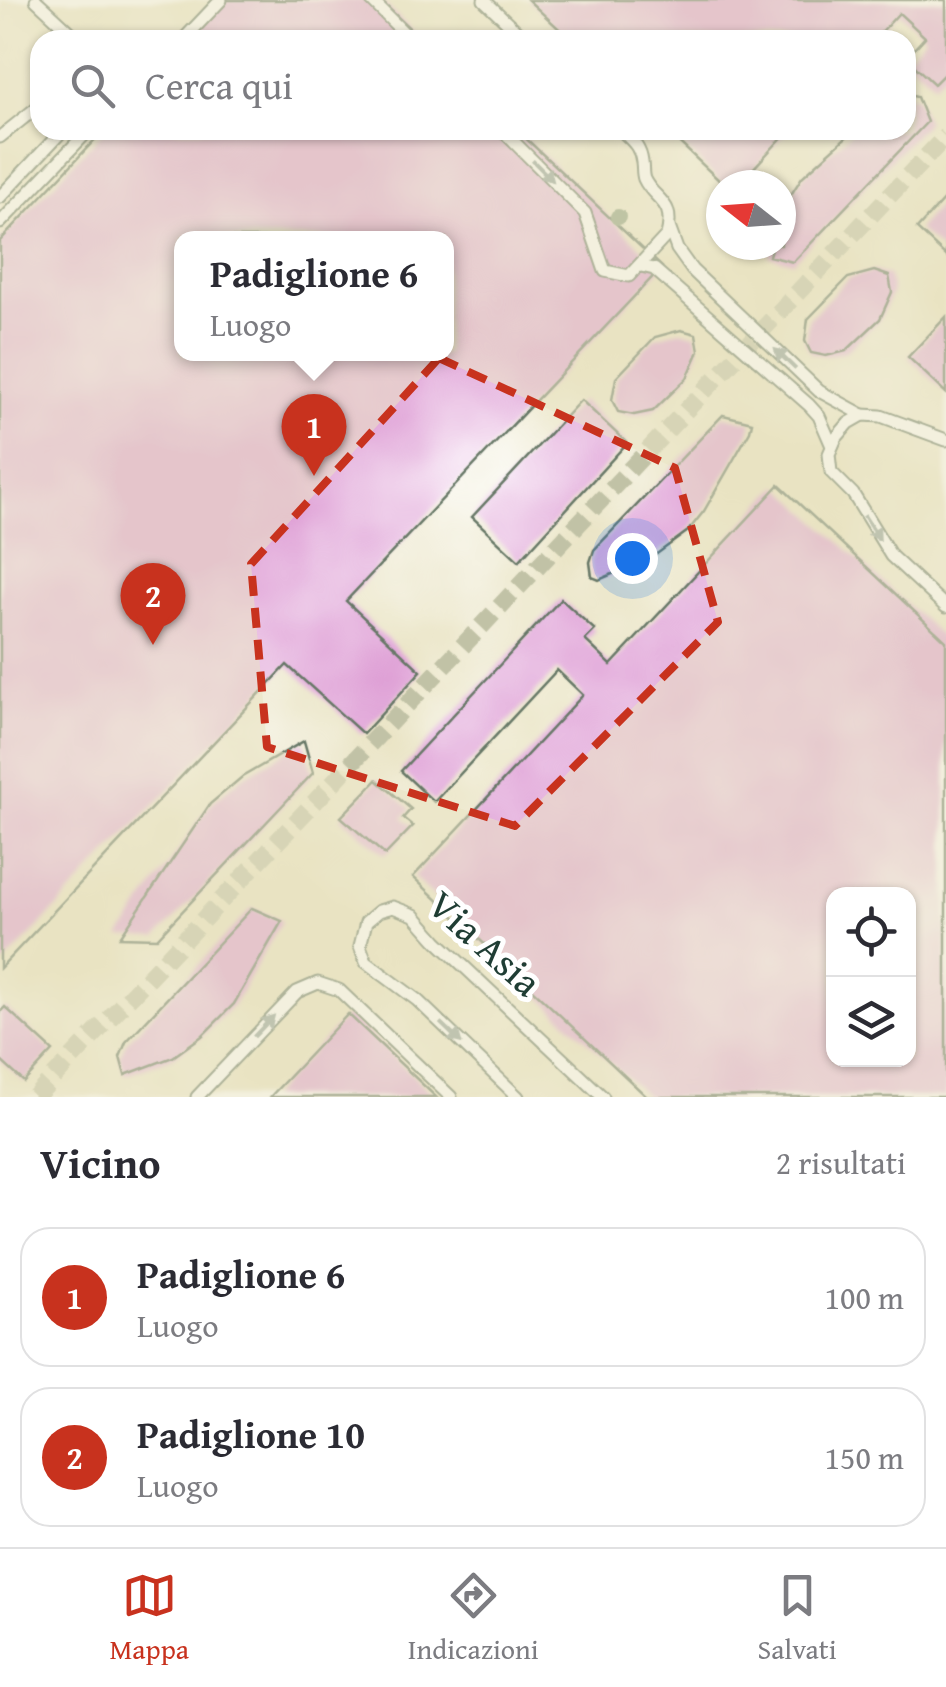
<!DOCTYPE html>
<html lang="it">
<head>
<meta charset="utf-8">
<style>
	body { margin:0; font-family:"Gentium Book Plus",serif; background:#f7f7f7; color:#2b2b33 }
	.controls { position:absolute; right:30px; bottom:30px; display:grid; overflow:hidden; border-radius:20px; box-shadow:0 2px 8px #0004 }
	.controls button { width:90px; height:90px; display:grid; place-items:center; padding:0; border:0; border-bottom:2px solid #e1e1e2; background:#fff; color:#2b2b33; font:50px sans-serif }
	.compass { position:absolute; left:706px; top:170px; width:90px; height:90px; border-radius:50%; background:#fff; box-shadow:0 2px 8px #0004; rotate:287deg }
	.you { position:absolute; left:632px; top:558px; width:35px; height:35px; margin:-25px; border:8px solid #fff; border-radius:50%; background:#1a73e8; box-shadow:0 0 0 15px #1a73e833 }
	.badge { display:grid; place-items:center; width:65px; height:65px; border-radius:50%; background:#c8321e; color:#fff; font-size:32px; font-weight:700 }
	.pin { position:absolute; translate:-50% -82px; filter:drop-shadow(0 2px 5px #0008) }
	.pin::after { content:''; position:absolute; top:52px; width:35px; height:30px; background:inherit; clip-path:polygon(0 0,100% 0,50% 100%) }
	.popup { position:absolute; left:174px; top:231px; width:280px; height:130px; box-sizing:border-box; display:grid; place-content:center; border-radius:20px; background:#fff; filter:drop-shadow(0 2px 8px #0005); font-size:32px; white-space:nowrap; color:#7c7c81 }
	.popup b { font-size:38px; color:#2b2b33 }
	.popup::after { content:''; position:absolute; left:50%; top:100%; margin-left:-20px; border:20px solid transparent; border-top-color:#fff }
	.list { margin:0; padding:0; list-style:none }
	h2 { display:flex; justify-content:space-between; align-items:center; height:130px; margin:0; padding:0 40px; font-size:42px }
	h2 small { font-size:32px; font-weight:400; color:#7c7c81 }
	.list li { display:grid; grid-template-columns:65px 1fr auto; gap:30px; align-items:center; box-sizing:border-box; height:140px; margin:0 20px 20px; padding:0 20px; border:2px solid #e1e1e2; border-radius:30px }
	.list b { display:block; font-size:38px; white-space:nowrap }
	.list p { margin:0; font-size:32px; white-space:nowrap; color:#7c7c81 }
	.list em { font-size:32px; font-style:normal; color:#7c7c81 }
	.icon { flex:none; width:55px; height:55px; fill:none; stroke:currentColor; stroke-width:2; stroke-linecap:round; stroke-linejoin:round }
	.map { position:relative; flex:none; width:946px; height:1097px; overflow:hidden }
	.search { position:absolute; background:#fff; box-shadow:0 2px 8px #0004; left:30px; right:30px; top:30px; height:110px; display:flex; align-items:center; gap:25px; box-sizing:border-box; padding:0 35px; border-radius:30px; color:#7c7c81; font-size:38px }
	.sheet { height:450px; background:#fff }
	nav { display:flex; justify-content:space-around; align-items:center; box-sizing:border-box; height:140px; border-top:2px solid #e1e1e2; background:#fff; font-size:28px; color:#7c7c81 }
	nav a { display:grid; justify-items:center; gap:5px }
	nav .on { color:#c8321e }
	.map>svg:first-child { display:block }
	.building { fill:#dfa0d6; fill-rule:evenodd }
	.lines { fill:none; stroke-linecap:round; stroke-linejoin:round }
	.pedestrian-tunnel { stroke:#c1c2a6; stroke-width:18; stroke-dasharray:18 9; stroke-linecap:butt }
	.service-casing { stroke:#676; stroke-width:15 }
	.service { stroke:#fff; stroke-width:11 }
	.tree { fill:#8c9e7f }
	.oneway { fill:#8f9e9a }
	.marked { fill:none; stroke:#c8321e; stroke-width:8; stroke-dasharray:20 12; stroke-linejoin:round }
	.labels { text-anchor:middle; stroke-width:10; stroke-linejoin:round; paint-order:stroke }
	.street-label { font-size:40px; fill:#1f3d34; stroke:#fff }
</style>
</head>
<body>
<div class="map">
<svg width="946" height="1097" viewBox="0 0 946 1097">
	<rect width="100%" height="100%" fill="#fff"/>
	<filter id="ink" filterUnits="userSpaceOnUse"><feTurbulence type="fractalNoise" baseFrequency=".01" numOctaves="2"/><feDisplacementMap in="SourceGraphic" scale="20" xChannelSelector="R" yChannelSelector="G"/><feConvolveMatrix kernelMatrix="1 2 1 2 8 2 1 2 1" color-interpolation-filters="sRGB"/></filter>
	<filter id="wash" filterUnits="userSpaceOnUse"><feTurbulence type="fractalNoise" baseFrequency=".0048" numOctaves="4" result="noise"/><feDisplacementMap in="SourceGraphic" scale="40" xChannelSelector="R" yChannelSelector="G"/><feGaussianBlur stdDeviation="2.25" result="paint"/><feColorMatrix in="noise" values="0 0 0 0 0 0 0 0 0 0 0 0 0 0 0 0 0 1.4 0 .05"/><feComposite in="paint" operator="in"/></filter>
	<g filter="url(#wash)">
		<rect width="100%" height="100%" fill="#e9e3c2"/>
		<g id="blocks">
			<g class="building">
				<path d="M227 0H380L422 40H189Z"/>
				<path d="M528 0H946V72L934 84 906 58 925 37 899 13 874 40H571Z"/>
				<path d="M908 95 917 97 927 122 793 262 769 256 772 245H781L782 209 802 177 854 130H906Z"/>
				<path d="M104 130H517L662 267 346 601 421 671 363 734 287 665 0 968V241ZM182 238H446V354H182Z"/>
				<path d="M666 130H789L738 185H724Z"/>
				<path d="M946 197V256L917 229Z"/>
				<path d="M874 271 889 276 892 292 880 319 846 351 826 356 811 353 805 341 808 319 848 278Z"/>
				<path d="M946 317V393L908 357Z"/>
				<path d="M681 330 696 334 699 351 687 378 653 411 634 415 618 412 612 400 616 378 655 337Z"/>
				<path d="M581 400 627 443 519 561 472 517Z"/>
				<path d="M723 415 752 422 750 431 704 511 688 531 654 556 599 580 592 577 590 562 594 550Z"/>
				<path d="M779 485 946 641V1097H647L413 877 583 695 557 670 434 802 401 771 561 599 595 630 585 640 611 665ZM834 894H908V1060H834Z"/>
				<path d="M304 741 313 773 157 938 120 937 210 804 242 777Z"/>
				<path d="M377 780 411 809 403 818 413 826 385 855 341 817Z"/>
				<path d="M252 908 282 921 234 1004 202 1036 173 1057 125 1075 120 1057 126 1042Z"/>
				<path d="M5 1007 53 1051 24 1082 0 1060V1012Z"/>
				<path d="M348 1014 436 1097H270Z"/>
			</g>
		</g>
	</g>
	<g filter="url(#ink)">
		<use href="#blocks" fill-opacity="0" stroke="#676" stroke-width="2.5"/>
		<g class="lines">
			<path class="pedestrian-tunnel" d="M35 1097 946 136"/>
			<g class="service-casing">
				<g id="service">
					<path d="M36 0 79 40"/>
					<path d="M371 0 411 40"/>
					<path d="M484 0 526 40"/>
					<path d="M183 40 221 0"/>
					<path d="M88 130H112"/>
					<path d="M502 130 585 213 605 271 629 276 667 235C676 200 654 201 644 179 642 174 643 168 642 162 640 146 632 141 621 130"/>
					<path d="M0 137 40 105"/>
					<path d="M0 197 63 130"/>
					<path d="M0 223 89 130"/>
					<path d="M669 227 677 249 692 270 819 391 863 415"/>
					<path d="M641 266 654 269 809 405 819 416 832 446"/>
					<path d="M946 440 881 416 863 415 849 423 836 438 829 454 831 472 853 494 891 556 946 607"/>
					<path d="M197 1097 297 992 318 983 339 990 451 1097"/>
					<path d="M518 1097 417 1000 366 962 360 946 366 922 379 911 393 907 414 915 437 941 603 1097"/>
				</g>
			</g>
			<use href="#service" class="service"/>
		</g>
		<circle class="tree" cx="618" cy="217" r="8"/>
		<defs><path id="oneway-solid" d="M-6-.8H1V-3.2L6.5 0L1 3.2V.8H-6Z" transform="scale(2.5)"/></defs>
		<g class="oneway">
			<use href="#oneway-solid" transform="translate(543 171) rotate(45)"/>
			<use href="#oneway-solid" transform="translate(785 359) rotate(-136)"/>
			<use href="#oneway-solid" transform="translate(872 528) rotate(57)"/>
			<use href="#oneway-solid" transform="translate(264 1026) rotate(-46)"/>
			<use href="#oneway-solid" transform="translate(451 1033) rotate(44)"/>
		</g>
	</g>
	<path d="M0 0H946V1097H0ZM439 358 675 468 718 622 515 826 267 747 251 564Z" fill="#e9e3c2" fill-opacity=".55" fill-rule="evenodd"/>
	<path class="marked" d="M439 358 675 468 718 622 515 826 267 747 251 564Z"/>
	<g class="labels">
		<g class="street-label">
			<text transform="translate(485 943) rotate(42)" y="14">Via Asia</text>
		</g>
	</g>
</svg>
<div class="controls">
<button><svg class="icon" aria-label="locate" viewBox="0 0 24 24"><circle cx="12" cy="12" r="6"/><path d="M12 2v4M12 18v4M2 12h4M18 12h4"/></svg></button>
<button><svg class="icon" aria-label="layers" viewBox="0 0 24 24"><path d="M12 4l9 5-9 5-9-5zM3 14l9 5 9-5"/></svg></button>
</div>
<svg class="compass" viewBox="-18 -18 36 36"><path d="M0-13l5 13h-10z" fill="#e53935"/><path d="M0 13l5-13h-10z" fill="#7c7c81"/></svg>
<div class="you"></div>
<div class="pin badge" style="left:314px;top:476px">1</div>
<div class="popup"><b>Padiglione 6</b>Luogo</div>
<div class="pin badge" style="left:153px;top:645px">2</div>
<div class="search"><svg class="icon" aria-label="search" viewBox="0 0 24 24"><circle cx="10" cy="10" r="6"/><path d="M15 15l6 6"/></svg>Cerca qui</div>
</div>
<section class="sheet">
<h2>Vicino<small>2 risultati</small></h2>
<ul class="list">
<li><span class="badge">1</span><div><b>Padiglione 6</b><p>Luogo</p></div><em>100 m</em></li>
<li><span class="badge">2</span><div><b>Padiglione 10</b><p>Luogo</p></div><em>150 m</em></li>
</ul>
</section>
<nav>
<a class="on"><svg class="icon" aria-label="map" viewBox="0 0 24 24"><path d="M3 6l6-2 6 2 6-2v14l-6 2-6-2-6 2zM9 4v14M15 6v14"/></svg>Mappa</a>
<a><svg class="icon" aria-label="directions" viewBox="0 0 24 24"><path d="M12 3l9 9-9 9-9-9zM9 14v-3h6M13 9l2 2-2 2"/></svg>Indicazioni</a>
<a><svg class="icon" aria-label="saved" viewBox="0 0 24 24"><path d="M7 4h10v16l-5-4-5 4z"/></svg>Salvati</a>
</nav>
</body>
</html>
